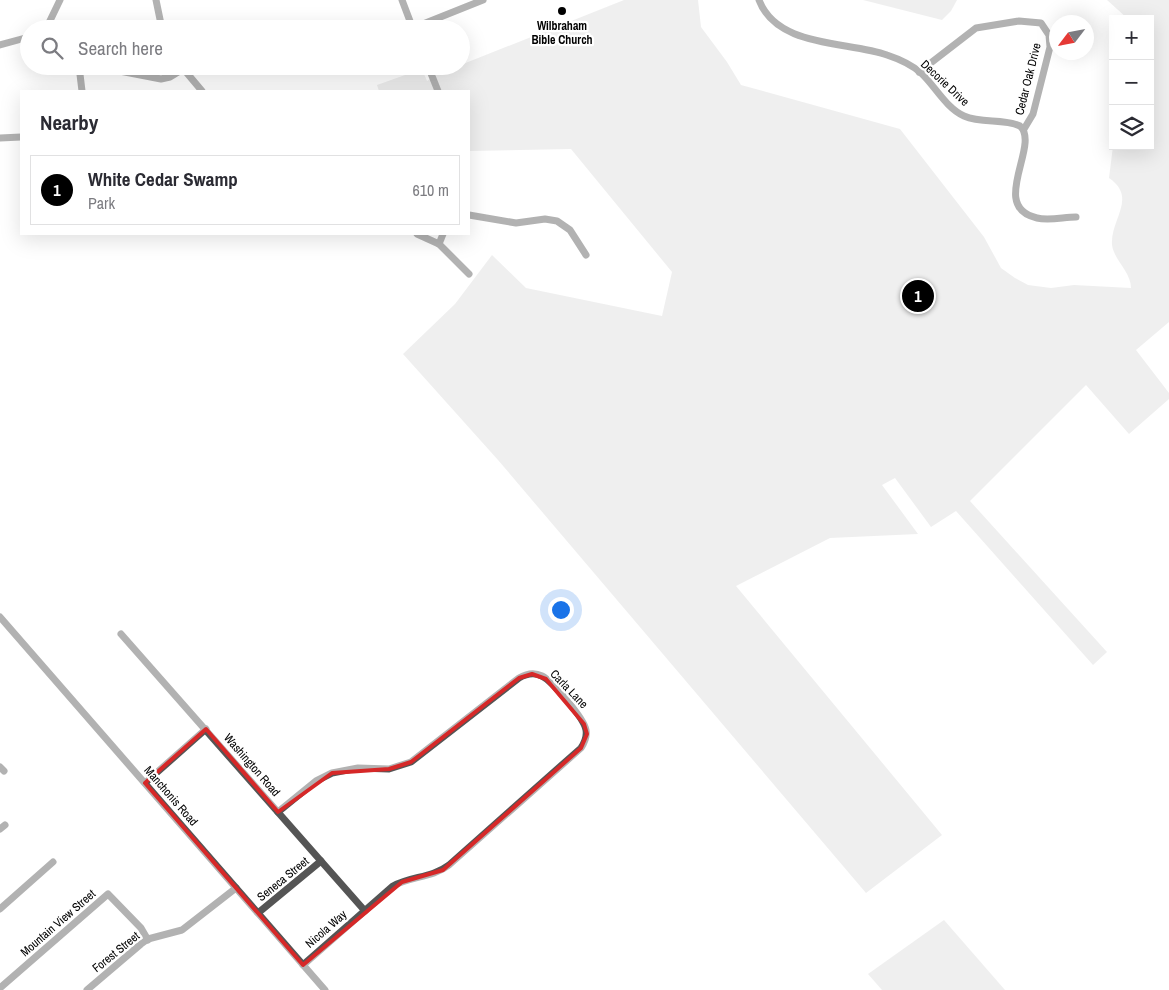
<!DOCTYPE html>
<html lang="en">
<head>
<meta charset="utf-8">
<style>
	body { margin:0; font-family:"Archivo Narrow",sans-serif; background:#f7f7f7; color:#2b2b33 }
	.controls { position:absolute; right:15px; top:15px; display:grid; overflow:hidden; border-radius:0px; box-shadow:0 5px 20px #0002 }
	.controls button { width:45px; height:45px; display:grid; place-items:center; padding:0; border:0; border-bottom:1px solid #e1e1e2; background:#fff; color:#2b2b33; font:25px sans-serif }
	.compass { position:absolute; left:1049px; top:15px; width:45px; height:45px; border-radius:50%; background:#fff; box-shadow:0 5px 20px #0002; rotate:238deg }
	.you { position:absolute; left:560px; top:609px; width:18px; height:18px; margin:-12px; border:4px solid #fff; border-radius:50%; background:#1a73e8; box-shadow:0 0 0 8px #1a73e833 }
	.badge { display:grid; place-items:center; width:32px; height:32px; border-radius:50%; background:#000; color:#fff; font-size:16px; font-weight:700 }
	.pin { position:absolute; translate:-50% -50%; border:2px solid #fff; box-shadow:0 1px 5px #0006 }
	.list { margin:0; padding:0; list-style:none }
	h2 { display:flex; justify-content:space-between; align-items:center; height:65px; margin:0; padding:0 20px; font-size:21px }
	h2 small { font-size:16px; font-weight:400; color:#7c7c81 }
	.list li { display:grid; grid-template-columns:32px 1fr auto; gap:15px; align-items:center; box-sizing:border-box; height:70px; margin:0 10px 10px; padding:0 10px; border:1px solid #e1e1e2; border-radius:0px }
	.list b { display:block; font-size:19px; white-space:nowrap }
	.list p { margin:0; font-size:16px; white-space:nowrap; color:#7c7c81 }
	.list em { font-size:16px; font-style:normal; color:#7c7c81 }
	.icon { flex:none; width:28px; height:28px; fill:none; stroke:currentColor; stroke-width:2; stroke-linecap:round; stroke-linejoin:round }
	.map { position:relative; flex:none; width:1169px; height:990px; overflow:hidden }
	.search { position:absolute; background:#fff; box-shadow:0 5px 20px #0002; left:20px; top:20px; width:450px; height:55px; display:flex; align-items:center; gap:12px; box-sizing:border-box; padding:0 18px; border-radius:28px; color:#7c7c81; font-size:19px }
	.panel { position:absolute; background:#fff; box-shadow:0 5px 20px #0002; left:20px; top:90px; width:450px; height:145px; border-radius:0px }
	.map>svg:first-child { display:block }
	.green { fill:#dcdcdc }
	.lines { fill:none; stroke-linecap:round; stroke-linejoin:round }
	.minor { stroke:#555; stroke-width:7 }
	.marked { fill:none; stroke:#d62828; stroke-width:4; stroke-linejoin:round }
	.poi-dot { fill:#000; stroke:#fff; stroke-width:2 }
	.labels { text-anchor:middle; stroke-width:4.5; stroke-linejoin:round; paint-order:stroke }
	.poi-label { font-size:12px; font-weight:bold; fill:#000; stroke:#fff }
	.street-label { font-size:12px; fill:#000; stroke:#fff }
</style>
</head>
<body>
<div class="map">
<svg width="1169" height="990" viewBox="0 0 1169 990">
	<rect width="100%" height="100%" fill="#fff"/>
	<g class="green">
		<path d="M624 0H698L701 27 727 62 741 85 900 129 984 237 1001 268 1015 278 1028 285 1051 288 1074 285 1131 288C1131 272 1114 260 1112 245 1110 219 1138 198 1109 178L1113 146H1150V19H1128L1107 0H1169V322L1136 350 1169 393V399L1129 434 1086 385 970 501 1107 652 1093 665 956 511 931 527 895 478 882 485 918 534 830 538 736 586 942 835 866 893 498 460 403 354 455 304 492 255 526 288 662 316 672 272 571 149 469 151V91H379L377 85 422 69 427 81 438 74Z"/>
		<path d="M863 0H957L951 11 942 20Z"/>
		<path d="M944 920 1005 990H882L868 974Z"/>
	</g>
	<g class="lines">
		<g class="minor">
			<path d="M156 0 162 29"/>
			<path d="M402 0 413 29"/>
			<path d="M759 0C777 48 848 41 887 55 899 59 911 64 921 73 935 86 946 108 964 116 982 124 1003 118 1020 126 1041 145 988 207 1037 218 1049 221 1064 217 1076 217"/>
			<path d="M413 28 483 0"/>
			<path d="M46 29 60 0"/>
			<path d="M0 45 29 37"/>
			<path d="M79 66 82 91"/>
			<path d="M181 66 202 91"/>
			<path d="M428 66 438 91"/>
			<path d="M79 69 99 67 161 79 170 77 183 69"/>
			<path d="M919 72 976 28 1019 21 1041 23 1049 35 1050 47 1033 114 1024 129"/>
			<path d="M0 138 21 137"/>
			<path d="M469 215 516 223 545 219 557 221 570 230 586 255"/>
			<path d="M417 234 439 244 469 274"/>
			<path d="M439 244 443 234"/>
			<path d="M0 617 325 990"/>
			<path d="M121 634 365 911"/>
			<path d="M0 767 4 771"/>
			<path d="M145 783 206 729"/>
			<path d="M278 812 316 781 332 773 358 768 389 769 411 762 519 678C526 674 534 672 542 676 552 681 584 718 586 730 587 736 585 742 581 748L449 865C432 878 411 876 393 886L303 965"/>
			<path d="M0 829 5 825"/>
			<path d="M0 909 53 862"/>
			<path d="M258 913 321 861"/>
			<path d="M0 988 108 894 141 928 148 940"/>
			<path d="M87 990 141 944 148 939 182 930 236 888"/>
		</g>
	</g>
	<path d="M0 0H1169V990H0ZM532 674 546 679 584 724 587 734 581 748 443 870 402 882 303 965 145 783 206 729 278 812 332 773 389 769 411 762 519 678Z" fill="#fff" fill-opacity=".55" fill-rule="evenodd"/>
	<path class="marked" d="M532 674 546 679 584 724 587 734 581 748 443 870 402 882 303 965 145 783 206 729 278 812 332 773 389 769 411 762 519 678Z"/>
	<circle class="poi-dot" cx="562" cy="11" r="5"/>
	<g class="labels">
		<g class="poi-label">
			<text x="562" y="30">Wilbraham<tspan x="562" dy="14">Bible Church</tspan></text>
		</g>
		<g class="street-label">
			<text transform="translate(1028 79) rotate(-76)" y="4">Cedar Oak Drive</text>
			<text transform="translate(945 83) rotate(43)" y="4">Decorie Drive</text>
			<text transform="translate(569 689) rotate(46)" y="4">Carla Lane</text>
			<text transform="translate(252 765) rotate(49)" y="4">Washington Road</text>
			<text transform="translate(171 796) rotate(49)" y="4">Manchonis Road</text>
			<text transform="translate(283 879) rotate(-39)" y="4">Seneca Street</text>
			<text transform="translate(58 923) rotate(-41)" y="4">Mountain View Street</text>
			<text transform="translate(326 929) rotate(-41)" y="4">Nicola Way</text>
			<text transform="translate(116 952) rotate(-39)" y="4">Forest Street</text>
		</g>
	</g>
</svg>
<div class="controls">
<button>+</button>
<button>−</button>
<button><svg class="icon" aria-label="layers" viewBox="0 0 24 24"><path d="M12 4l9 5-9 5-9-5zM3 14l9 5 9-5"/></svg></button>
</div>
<svg class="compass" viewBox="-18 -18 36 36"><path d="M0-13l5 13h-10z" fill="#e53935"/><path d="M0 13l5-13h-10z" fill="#7c7c81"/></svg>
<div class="you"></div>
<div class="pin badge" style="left:918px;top:296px">1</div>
<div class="search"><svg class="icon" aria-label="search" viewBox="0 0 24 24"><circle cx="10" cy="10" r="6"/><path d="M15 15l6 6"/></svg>Search here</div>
<section class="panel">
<h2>Nearby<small></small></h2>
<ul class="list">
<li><span class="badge">1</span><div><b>White Cedar Swamp</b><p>Park</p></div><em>610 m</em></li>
</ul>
</section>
</div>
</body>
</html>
